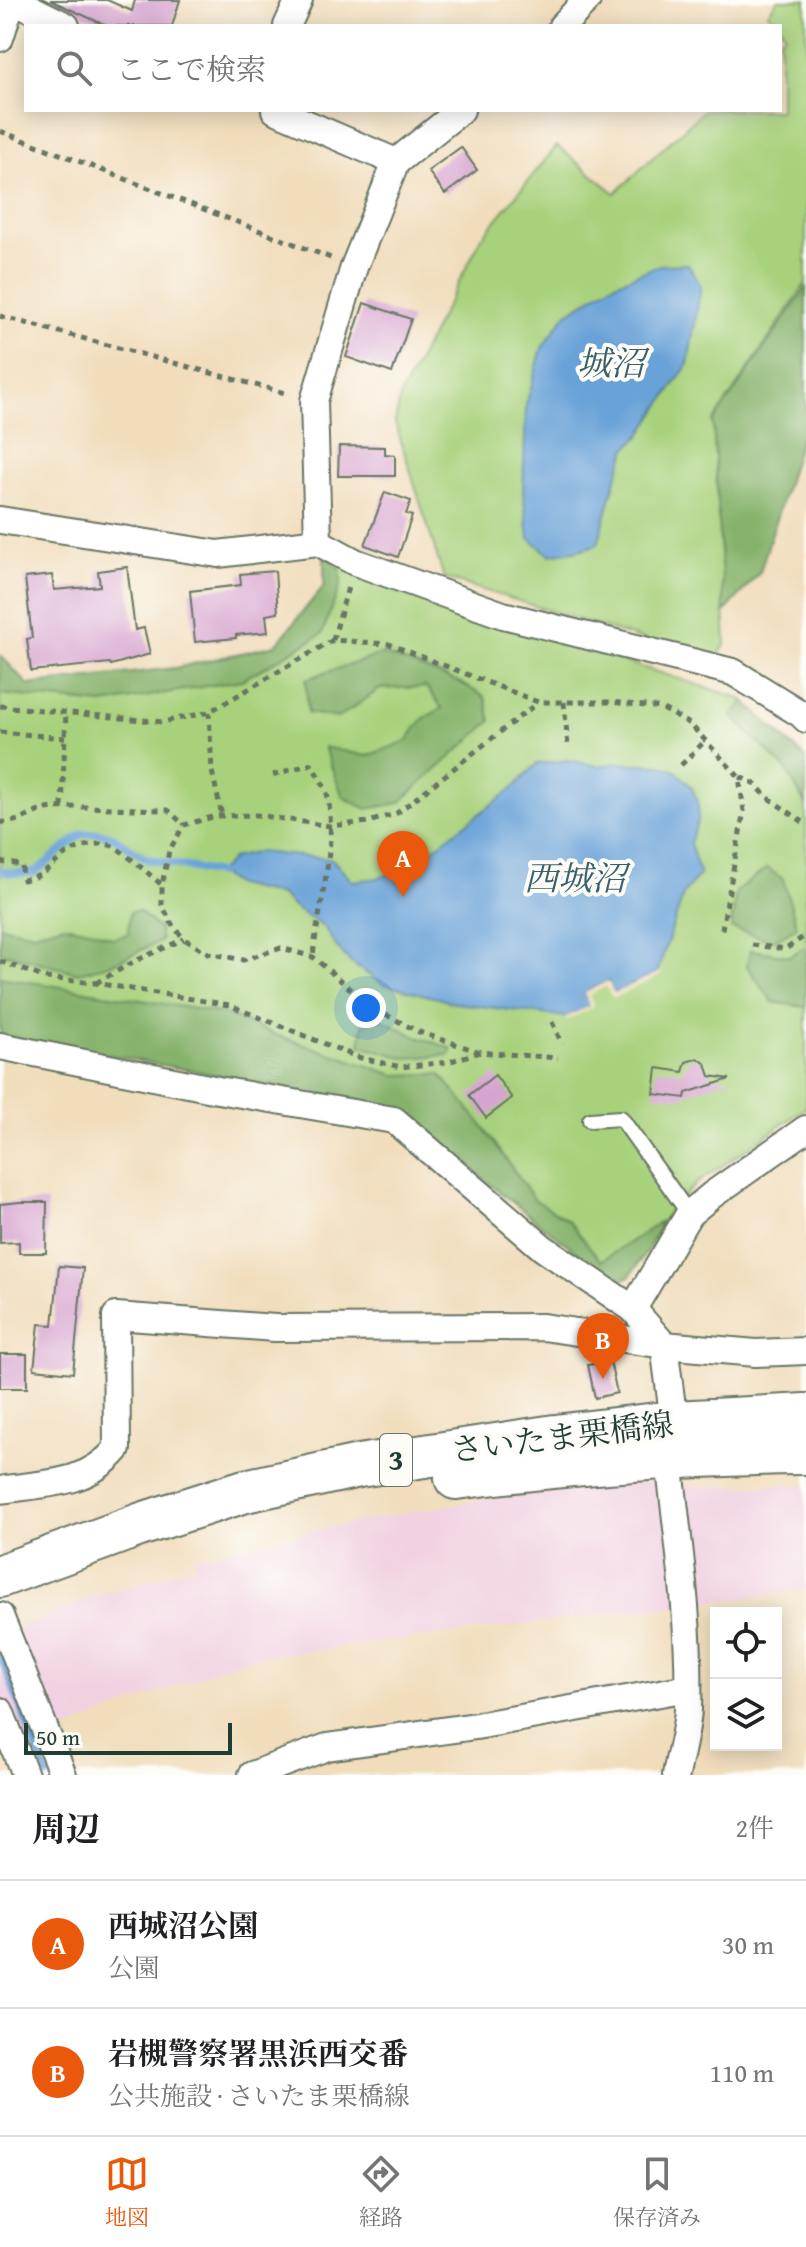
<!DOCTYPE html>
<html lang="ja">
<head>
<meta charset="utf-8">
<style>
	body { margin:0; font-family:"Gentium Book Plus","Noto Serif JP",serif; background:#f6f6f6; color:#202124 }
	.controls { position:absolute; right:24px; bottom:24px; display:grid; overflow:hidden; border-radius:0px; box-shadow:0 4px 20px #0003 }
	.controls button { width:72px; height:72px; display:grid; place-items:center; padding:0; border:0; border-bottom:2px solid #e0e0e0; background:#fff; color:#202124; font:40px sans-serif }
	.scale { position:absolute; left:24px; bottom:20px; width:208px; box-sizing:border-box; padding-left:8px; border:4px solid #1f3d34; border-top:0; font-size:22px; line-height:28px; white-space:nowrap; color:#1f3d34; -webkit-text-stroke:6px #fdfcf7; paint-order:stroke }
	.you { position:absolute; left:366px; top:1008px; width:28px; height:28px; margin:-20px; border:6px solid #fff; border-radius:50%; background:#1a73e8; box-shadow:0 0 0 12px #1a73e833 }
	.badge { display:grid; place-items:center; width:52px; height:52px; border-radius:50%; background:#ea580c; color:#fff; font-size:26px; font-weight:700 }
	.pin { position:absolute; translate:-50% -66px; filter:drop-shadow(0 2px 4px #0008) }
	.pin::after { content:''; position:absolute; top:42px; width:28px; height:24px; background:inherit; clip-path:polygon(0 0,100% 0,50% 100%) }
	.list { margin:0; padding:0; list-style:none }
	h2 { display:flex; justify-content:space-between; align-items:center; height:104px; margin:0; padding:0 32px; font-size:34px }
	h2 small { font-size:26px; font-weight:400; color:#757577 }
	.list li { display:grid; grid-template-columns:52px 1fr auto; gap:24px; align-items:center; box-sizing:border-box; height:128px; padding:0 32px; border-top:2px solid #e0e0e0 }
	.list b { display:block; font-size:30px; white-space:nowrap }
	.list p { margin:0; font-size:26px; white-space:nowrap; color:#757577 }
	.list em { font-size:26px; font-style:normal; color:#757577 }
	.icon { flex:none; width:44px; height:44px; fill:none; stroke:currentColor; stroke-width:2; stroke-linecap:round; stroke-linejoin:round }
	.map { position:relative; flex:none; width:806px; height:1775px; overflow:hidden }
	.search { position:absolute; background:#fff; box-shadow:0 4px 20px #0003; left:24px; right:24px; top:24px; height:88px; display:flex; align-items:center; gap:20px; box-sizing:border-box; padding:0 28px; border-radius:0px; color:#757577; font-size:30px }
	.sheet { height:360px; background:#fff }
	nav { display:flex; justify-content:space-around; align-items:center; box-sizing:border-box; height:112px; border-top:2px solid #e0e0e0; background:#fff; font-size:22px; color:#757577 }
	nav a { display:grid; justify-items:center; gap:4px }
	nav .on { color:#ea580c }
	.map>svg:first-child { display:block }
	.built { fill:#f1d0e2 }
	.green { fill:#a8d17c; stroke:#648758; stroke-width:2 }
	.forest { fill:#86b36c; stroke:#527850; stroke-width:2 }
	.water { fill:#69a2d8; stroke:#447086; stroke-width:2 }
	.pier { fill:#f1ddbc }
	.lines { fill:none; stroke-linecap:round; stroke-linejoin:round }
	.stream { stroke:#69a2d8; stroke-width:8 }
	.building { fill:#d7a4d0 }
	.service-casing { stroke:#687564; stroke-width:18 }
	.minor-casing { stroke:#687564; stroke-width:30 }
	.primary-casing { stroke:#687564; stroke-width:46 }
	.path { stroke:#687564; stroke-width:5; stroke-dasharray:6 6; stroke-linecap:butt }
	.service { stroke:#fff; stroke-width:14 }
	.minor { stroke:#fff; stroke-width:26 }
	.primary { stroke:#fff; stroke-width:42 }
	.labels { text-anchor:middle; stroke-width:8; stroke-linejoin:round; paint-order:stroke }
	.shield { fill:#fdfcf7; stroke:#62766e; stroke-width:2 }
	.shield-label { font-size:30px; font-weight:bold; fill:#1f3d34 }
	.street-label { font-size:32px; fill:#1f3d34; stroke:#fdfcf7 }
	.water-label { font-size:34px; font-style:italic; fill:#39606d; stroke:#fdfcf7 }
</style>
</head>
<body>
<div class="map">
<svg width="806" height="1775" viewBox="0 0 806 1775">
	<rect width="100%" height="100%" fill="#fdfcf7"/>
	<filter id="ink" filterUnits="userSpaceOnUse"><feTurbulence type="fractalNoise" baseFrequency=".0125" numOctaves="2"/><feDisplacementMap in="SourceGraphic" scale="16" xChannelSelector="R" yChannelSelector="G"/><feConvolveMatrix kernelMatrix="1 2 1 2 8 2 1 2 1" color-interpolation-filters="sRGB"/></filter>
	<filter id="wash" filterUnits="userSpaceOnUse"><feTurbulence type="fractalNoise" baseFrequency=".006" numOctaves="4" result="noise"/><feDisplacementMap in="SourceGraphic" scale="32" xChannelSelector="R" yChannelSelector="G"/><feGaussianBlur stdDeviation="1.8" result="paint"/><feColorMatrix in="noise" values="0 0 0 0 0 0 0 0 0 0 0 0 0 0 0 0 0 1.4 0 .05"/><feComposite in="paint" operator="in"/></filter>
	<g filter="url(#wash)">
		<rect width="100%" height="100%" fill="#f1ddbc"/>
		<path class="built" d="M663 1481 694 1487 806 1485V1590L244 1659 0 1755V1636L88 1599 196 1566 193 1558 350 1523 491 1498Z"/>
		<g class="green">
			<path d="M778 0H806V283L713 422 726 643 715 662 444 578 395 422 401 394 482 237 557 146 615 193 704 110H780V39L785 34 780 26 768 13Z"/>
			<path d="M324 555 383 585 736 697 744 701 806 759V1108L697 1183 667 1213 649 1248 629 1277 614 1281 502 1194 400 1109 0 1035V655L28 685 176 668 276 645 324 586Z"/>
		</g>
		<g class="forest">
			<path d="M806 288V421L760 572 724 613 713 422Z"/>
			<path d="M324 555 340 567 341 583 322 634 242 680 103 704 0 694V655L28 685 176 668 276 645 324 586Z"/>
			<path d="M383 654 459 682 485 697 491 721 399 803 367 809 343 797 324 747 367 756 407 741 423 719 442 708 426 687 380 689 338 718 308 713 306 679Z"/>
			<path d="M744 701 806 759V806L786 769 732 717Z"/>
			<path d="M767 868 783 879 797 927 773 941 731 928 736 892Z"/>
			<path d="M139 911 159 929 161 941 109 965 78 973 0 952V926L34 933 64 925 94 931 113 938 128 934 130 912Z"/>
			<path d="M806 946V1007L773 1002 747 966 750 950 790 956Z"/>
			<path d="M0 977 226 1014 276 1035 395 1075 440 1074 482 1125 534 1199 569 1221 601 1261 662 1221 649 1248 629 1277 614 1281 502 1194 400 1109 0 1035Z"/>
			<path d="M375 1016 417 1037 451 1048 450 1055 405 1058 360 1045 363 1025Z"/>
		</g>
		<g class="water">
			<path d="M688 264 701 286 688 364 640 436 627 448 615 482 598 544 579 550 550 555 529 538 523 492 526 405 542 348 566 314 613 284 660 265Z"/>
			<path d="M568 760 598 766 618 763 662 765 676 771 692 787 698 803V820L690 843 700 875 684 893 657 973 614 993 608 981 584 993 590 1006 566 1017 456 1003 383 984 351 963 335 945 325 928 293 907 281 895 236 885 218 873 233 858 258 852 332 859 352 881 380 878 406 867 422 857 511 790 537 764Z"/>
		</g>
		<path class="pier" d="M662 971 659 976 615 997 611 996 606 986 589 995 593 1005 592 1008 567 1020 566 1017 589 1006 584 993 608 981 614 993Z"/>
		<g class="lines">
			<g class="stream">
				<path d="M0 871 12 873H34L82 834 99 833 113 837 147 859 218 873"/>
				<path d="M0 1653 47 1775"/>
			</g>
		</g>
		<g id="blocks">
			<g class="building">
				<path d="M50 0H107L132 11 135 0H180L172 26H107Z"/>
				<path d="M461 147 477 170 445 194 428 171Z"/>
				<path d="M364 303 411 319 392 373 346 357Z"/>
				<path d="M339 446 385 447V454L395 455V476H338Z"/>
				<path d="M385 492 411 501 406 514 412 516 398 557 365 545Z"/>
				<path d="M127 567 135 630 144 628 150 654 111 665 110 663 31 671 27 639 32 638 25 578 52 575 54 590 100 586 98 571Z"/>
				<path d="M275 571 278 613 266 615 268 632 236 635V638L195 642 190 591 241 585 240 574Z"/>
				<path d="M698 1058 706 1064 710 1076 730 1079 686 1093 685 1098 654 1094 657 1068 683 1072 686 1062Z"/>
				<path d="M495 1075 512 1098 486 1118 469 1095Z"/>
				<path d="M20 1202H47L46 1253H19V1242L0 1243V1204Z"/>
				<path d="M59 1266 83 1268 73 1373 34 1369 39 1324 53 1325Z"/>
				<rect x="0" y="1354" width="27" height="34"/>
				<path d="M610 1361 617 1393 595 1398 588 1365Z"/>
			</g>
		</g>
	</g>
	<g filter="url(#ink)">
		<use href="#blocks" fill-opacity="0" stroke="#687564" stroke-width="2"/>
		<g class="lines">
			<g class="service-casing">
				<path id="service" d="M590 1120 621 1118 689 1214"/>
			</g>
			<g class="minor-casing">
				<g id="minor">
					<path d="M14 0 66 26"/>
					<path d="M287 26 299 0"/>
					<path d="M562 26 587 0"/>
					<path d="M0 38 12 0"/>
					<path d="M275 110 396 162"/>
					<path d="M0 520 218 554 318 542 355 562 503 615 733 672 801 714 806 719"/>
					<path d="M318 542 314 401 354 267 396 162 461 110"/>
					<path d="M0 1046 218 1090 394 1120 543 1248 633 1309 664 1345 756 1353 806 1351"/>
					<path d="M633 1309 689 1214 712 1195 806 1129"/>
					<path d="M669 1459C678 1541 691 1626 688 1709 687 1731 680 1753 676 1775"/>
					<path d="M0 1490C44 1483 86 1486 117 1449L116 1316 275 1328 543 1327 664 1345 674 1422"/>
					<path d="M0 1616 63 1775"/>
					<path d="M0 1711 25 1775"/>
					<path d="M252 1775 327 1747 476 1726 688 1688"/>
				</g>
			</g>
			<g class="primary-casing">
				<g id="primary">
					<path d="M456 1478C572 1463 690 1454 806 1453"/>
					<path d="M0 1576 142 1524 245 1491 359 1466 555 1436 674 1422 806 1415"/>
				</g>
			</g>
			<g class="path">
				<path d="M0 131 331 258"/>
				<path d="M0 316 289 394"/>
				<path d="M333 640 348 587"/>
				<path d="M564 702 568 746"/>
				<path d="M0 706 163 722 209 712 333 640 389 644 538 702H612L661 708 690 724 739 777 744 811 721 934"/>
				<path d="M209 712 212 771 222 816"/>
				<path d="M0 732 65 738"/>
				<path d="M681 765 706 740"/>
				<path d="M273 775 311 764C317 775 326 786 328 798 337 845 318 909 313 957"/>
				<path d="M740 777 755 784 767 797 806 824"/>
				<path d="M62 807 66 712"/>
				<path d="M0 822C24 824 33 809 54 808 92 805 130 810 168 810L184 825"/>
				<path d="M0 862 22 865 23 880C47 876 48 867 65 855 78 846 97 841 113 846 121 849 152 877 162 885"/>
				<path d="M752 945 786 949 806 935"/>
				<path d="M0 961 46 978 95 983 229 1005 357 1057 401 1067 448 1062 480 1052 558 1058"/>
				<path d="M96 983 135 961 184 939"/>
				<path d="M552 1022 562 1044"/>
				<path d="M480 1052 419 1032 373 1008 313 957 281 948 243 960 208 953 184 939 173 926 162 905V885L169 851 184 825 216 816 257 815 330 826 369 822 397 813 537 703"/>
			</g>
			<use href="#service" class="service"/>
			<use href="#minor" class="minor"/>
			<use href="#primary" class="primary"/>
		</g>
	</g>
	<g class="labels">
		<rect class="shield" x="380" y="1434" width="32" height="52" rx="6"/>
		<g class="shield-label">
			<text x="396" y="1470">3</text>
		</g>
		<g class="street-label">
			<text transform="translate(562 1437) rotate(-7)" y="11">さいたま栗橋線</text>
		</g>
		<g class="water-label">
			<text x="611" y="375">城沼</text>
			<text x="575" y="890">西城沼</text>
		</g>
	</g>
</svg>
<div class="controls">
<button><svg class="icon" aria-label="locate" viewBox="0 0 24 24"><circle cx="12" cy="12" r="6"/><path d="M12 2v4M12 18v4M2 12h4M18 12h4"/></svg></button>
<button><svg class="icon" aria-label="layers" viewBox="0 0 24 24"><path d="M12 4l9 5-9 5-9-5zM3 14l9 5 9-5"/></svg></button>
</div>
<div class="scale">50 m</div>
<div class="you"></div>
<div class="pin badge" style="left:403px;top:897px">A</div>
<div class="pin badge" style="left:603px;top:1379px">B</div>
<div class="search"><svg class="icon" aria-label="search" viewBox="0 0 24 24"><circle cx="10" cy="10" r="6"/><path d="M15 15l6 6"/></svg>ここで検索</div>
</div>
<section class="sheet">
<h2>周辺<small>2件</small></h2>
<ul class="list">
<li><span class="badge">A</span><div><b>西城沼公園</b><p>公園</p></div><em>30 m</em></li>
<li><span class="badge">B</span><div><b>岩槻警察署黒浜西交番</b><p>公共施設 · さいたま栗橋線</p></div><em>110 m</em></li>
</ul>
</section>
<nav>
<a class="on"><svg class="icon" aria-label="map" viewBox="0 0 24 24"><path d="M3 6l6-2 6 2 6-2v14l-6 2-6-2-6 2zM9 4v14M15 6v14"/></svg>地図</a>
<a><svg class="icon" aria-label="directions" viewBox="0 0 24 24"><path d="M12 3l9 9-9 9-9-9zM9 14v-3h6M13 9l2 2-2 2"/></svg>経路</a>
<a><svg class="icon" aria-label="saved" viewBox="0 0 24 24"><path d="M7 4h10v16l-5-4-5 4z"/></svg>保存済み</a>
</nav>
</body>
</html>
